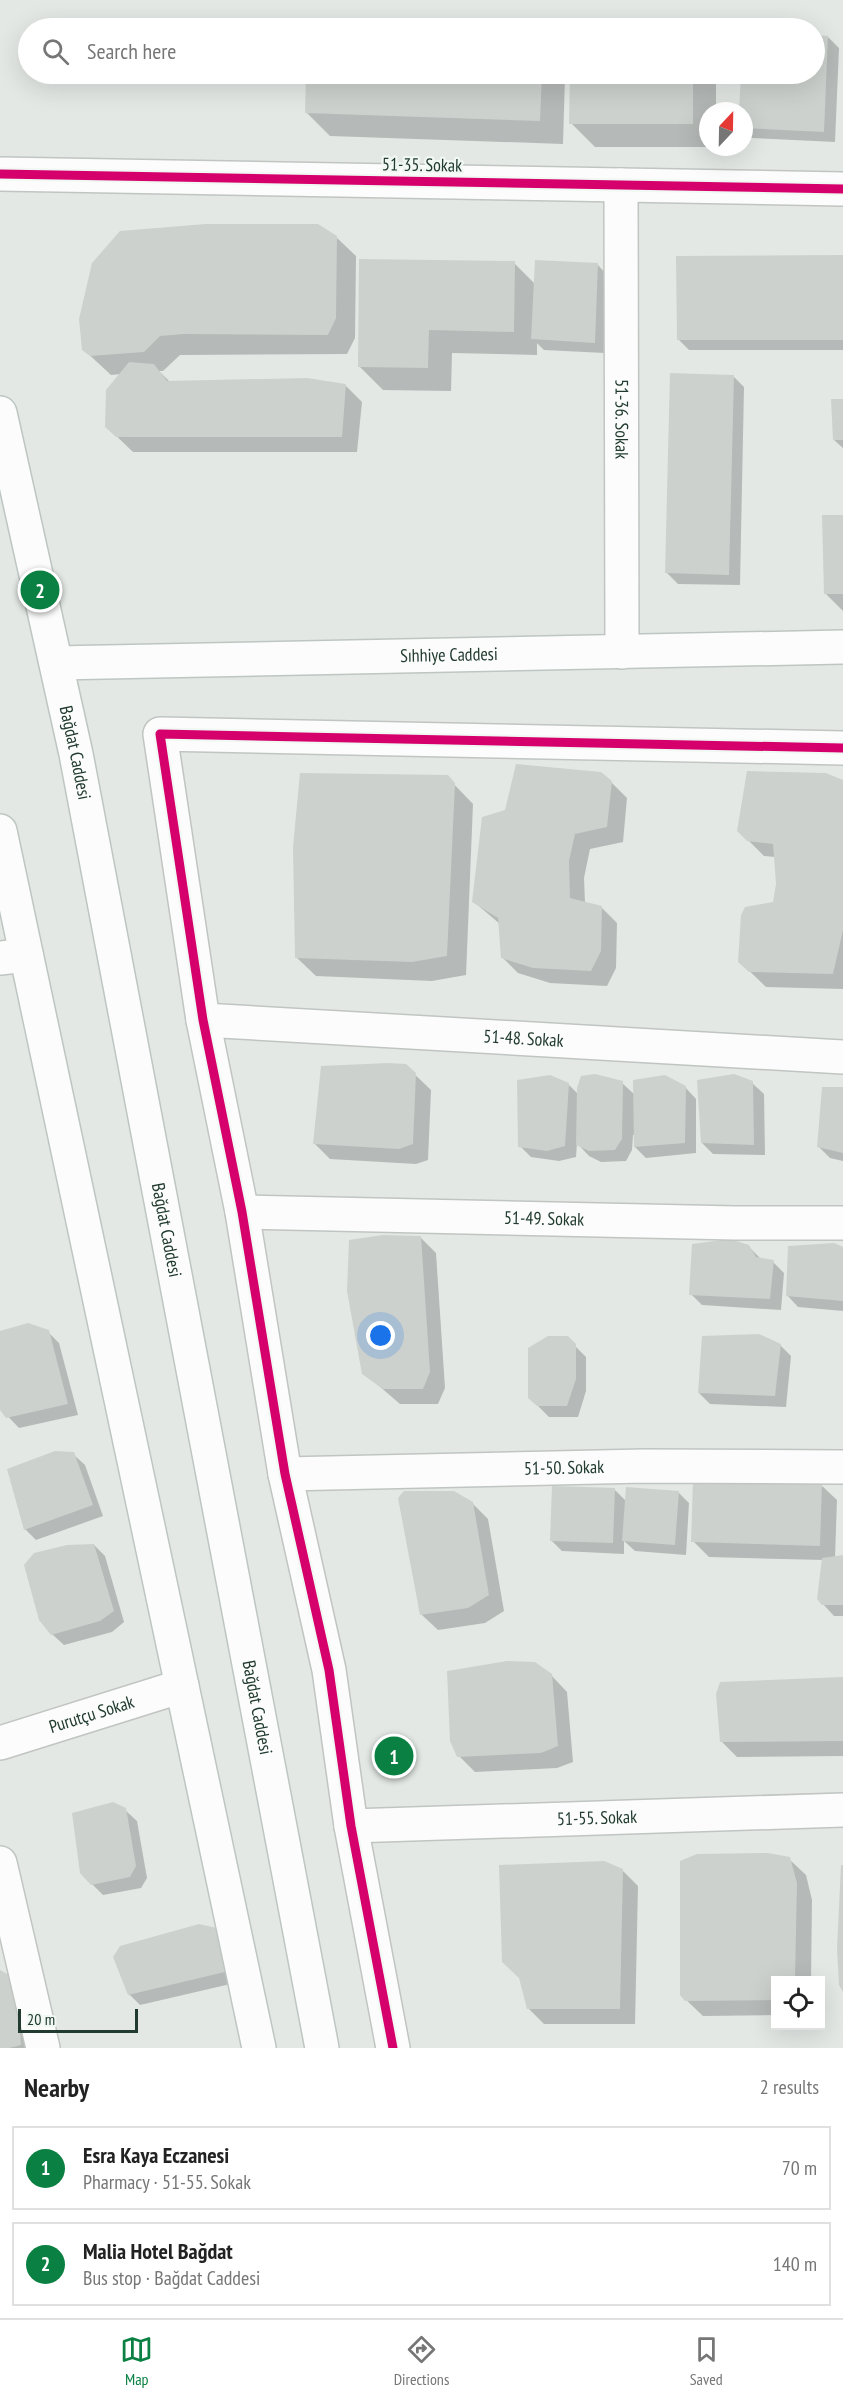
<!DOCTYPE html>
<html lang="en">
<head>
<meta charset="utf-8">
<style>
	body { margin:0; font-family:"PT Sans Narrow",sans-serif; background:#f2f2f2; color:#222 }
	.controls { position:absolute; right:18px; bottom:18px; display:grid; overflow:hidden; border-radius:0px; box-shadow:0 6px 24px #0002 }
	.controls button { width:54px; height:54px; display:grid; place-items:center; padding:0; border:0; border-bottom:2px solid #e0e0e0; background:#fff; color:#222; font:30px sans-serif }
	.compass { position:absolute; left:699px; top:102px; width:54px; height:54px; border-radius:50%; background:#fff; box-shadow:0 6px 24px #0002; rotate:22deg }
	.scale { position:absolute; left:18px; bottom:15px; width:120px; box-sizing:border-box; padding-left:6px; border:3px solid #213b30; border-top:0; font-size:16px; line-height:21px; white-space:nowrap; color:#213b30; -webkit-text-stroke:4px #f1f8f3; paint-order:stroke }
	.you { position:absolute; left:381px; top:1336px; width:21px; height:21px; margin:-15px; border:4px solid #fff; border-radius:50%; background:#1a73e8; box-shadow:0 0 0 9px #1a73e833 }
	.badge { display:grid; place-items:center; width:39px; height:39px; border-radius:50%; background:#0b8043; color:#fff; font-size:20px; font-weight:700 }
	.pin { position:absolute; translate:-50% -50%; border:3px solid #fff; box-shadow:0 2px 6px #0006 }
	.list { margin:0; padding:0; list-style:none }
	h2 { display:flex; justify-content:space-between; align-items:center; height:78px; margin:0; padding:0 24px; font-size:26px }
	h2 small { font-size:20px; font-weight:400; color:#767676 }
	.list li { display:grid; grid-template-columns:39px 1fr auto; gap:18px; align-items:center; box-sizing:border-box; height:84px; margin:0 12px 12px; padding:0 12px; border:2px solid #e0e0e0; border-radius:0px }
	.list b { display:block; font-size:22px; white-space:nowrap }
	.list p { margin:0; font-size:20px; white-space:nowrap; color:#767676 }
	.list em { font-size:20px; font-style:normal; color:#767676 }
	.icon { flex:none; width:33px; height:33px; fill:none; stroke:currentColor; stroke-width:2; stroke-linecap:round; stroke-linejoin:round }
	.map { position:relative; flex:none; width:843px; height:2048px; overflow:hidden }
	.search { position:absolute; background:#fff; box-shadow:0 6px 24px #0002; left:18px; right:18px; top:18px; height:66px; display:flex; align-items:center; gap:15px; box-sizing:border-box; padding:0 21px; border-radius:33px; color:#767676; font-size:22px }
	.sheet { height:270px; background:#fff }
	nav { display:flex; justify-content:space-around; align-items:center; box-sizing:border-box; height:84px; border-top:2px solid #e0e0e0; background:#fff; font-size:16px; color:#767676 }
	nav a { display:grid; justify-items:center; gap:3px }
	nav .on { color:#0b8043 }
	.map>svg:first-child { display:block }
	.shadow { fill:#0003 }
	.building { fill:#ccd1ce }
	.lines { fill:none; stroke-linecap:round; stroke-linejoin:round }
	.street-casing { stroke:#c0c5c2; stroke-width:36 }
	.secondary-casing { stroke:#bec6c2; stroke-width:36 }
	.street { stroke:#fbfcfb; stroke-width:33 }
	.secondary { stroke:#fbfcfb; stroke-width:33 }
	.cycleway-casing { stroke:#f1f8f3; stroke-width:13 }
	.cycleway { stroke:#d6006c; stroke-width:9 }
	.labels { text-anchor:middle; stroke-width:4.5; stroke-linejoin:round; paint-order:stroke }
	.street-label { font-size:18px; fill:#213b30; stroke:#f1f8f3 }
</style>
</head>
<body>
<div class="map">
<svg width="843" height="2048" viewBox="0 0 843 2048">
	<rect width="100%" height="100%" fill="#e3e8e5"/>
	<g class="shadow">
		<path d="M828 37 839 48 835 142 751 138 744 131V111H741L742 74H814Z"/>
		<path d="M307 74H562L565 77 563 144 330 136 306 112Z"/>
		<path d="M571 74H713L716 77V111H708V147H595L571 123Z"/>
		<path d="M336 237 356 256 355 338 347 354 180 355 163 371H159L170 382 346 386 362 402 357 452H133L106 426 121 374 111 375 83 349Z"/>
		<path d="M843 257V350H689L678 339Z"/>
		<path d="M514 263 535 284 597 264 608 276 605 353 544 350 537 343V355L452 353 451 391 383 390 359 366Z"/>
		<path d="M733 376 744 387 740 585 678 584 667 573Z"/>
		<path d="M843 400V448L834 440Z"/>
		<path d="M843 517V611L825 593Z"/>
		<path d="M447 777 473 804 466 975 432 981 316 976 296 957Z"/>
		<path d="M611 782 627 798 623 842 590 849 584 878 585 903 601 907 617 923 616 968 607 986 550 983 518 973 502 957 500 924 474 902Z"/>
		<path d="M843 782V989L766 987 740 962 774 903 778 885 776 857 764 856 739 831Z"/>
		<path d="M406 1066 431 1090 428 1160 416 1164 330 1159 315 1144Z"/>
		<path d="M622 1083 635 1095 685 1087 696 1099V1153L646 1158 635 1147V1135H633L632 1150 626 1161 601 1162 589 1156 577 1143 576 1157 559 1161 531 1157 520 1146 568 1084 578 1094Z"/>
		<path d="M752 1083 764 1094 765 1155 713 1154 702 1143Z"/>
		<path d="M843 1089V1161L830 1158 819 1147Z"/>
		<path d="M420 1237 436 1253 445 1388 438 1404H400L364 1373Z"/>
		<path d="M748 1246 760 1258 773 1262 784 1273 781 1310 702 1305 691 1294Z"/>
		<path d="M843 1248V1311L798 1307 787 1295Z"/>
		<path d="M48 1332 59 1343 78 1415 19 1428 0 1408V1333Z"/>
		<path d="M567 1338 586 1357V1391L578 1417H549L530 1398Z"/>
		<path d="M780 1345 791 1356 786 1407 710 1404 699 1393Z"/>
		<path d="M73 1454 85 1465 103 1516 36 1540 25 1529Z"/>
		<path d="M821 1485 837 1500 835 1558 843 1557V1616H834L823 1604 824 1560 709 1557 693 1541Z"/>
		<path d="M615 1490 626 1501 678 1492 689 1503 686 1555 635 1551 624 1541V1554L562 1551 551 1540Z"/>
		<path d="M472 1503 488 1519 504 1611 485 1623 438 1630 422 1615Z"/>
		<path d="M94 1545 105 1556 124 1622 112 1632 64 1645 52 1634Z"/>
		<path d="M551 1675 567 1692 573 1762 557 1768 475 1772 459 1756Z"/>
		<path d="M843 1679V1756L737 1757 721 1741Z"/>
		<path d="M125 1810 137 1821 147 1878 141 1888 103 1895 92 1884Z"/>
		<path d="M789 1859 806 1875 812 1900 811 1980H776V2015L703 2016 681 1995Z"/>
		<path d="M622 1870 638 1886 635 2024H544L528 2008Z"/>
		<path d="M217 1929 239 1982 140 2005 129 1994Z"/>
		<path d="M0 1972 31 2048H0Z"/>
	</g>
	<g class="building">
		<path d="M814 35 828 36 824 132 744 128V111H739L741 74H814Z"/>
		<path d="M306 74H542L540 121 305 113Z"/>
		<path d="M570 74H693V124H569Z"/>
		<path d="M206 224H318L337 236 336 318 328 335 184 334 160 336 144 352 90 356 82 350 79 319 92 263 120 231Z"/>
		<path d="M843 255V340H677L676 256Z"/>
		<path d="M359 259 515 261 514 332 429 330 428 368 358 367Z"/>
		<path d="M535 260 598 263 595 343 531 339Z"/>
		<path d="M129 362 154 364 167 381 307 378 346 384 342 437H116L105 427 106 390Z"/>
		<path d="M670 373 734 375 729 575 665 573Z"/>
		<path d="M831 399H843V440H833Z"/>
		<path d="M822 515H843V594H824Z"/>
		<path d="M516 764 601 772 612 781 607 827 575 834 569 861 570 898 602 906 601 951 591 971 533 968 501 958 498 918 472 902 482 817 505 810Z"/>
		<path d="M747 771 826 773 843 780V930L833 974 749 972 738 962 741 915 745 907 773 902 776 884 773 844 747 841 737 831Z"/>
		<path d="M300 773 448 775 455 783 447 956 412 962 295 958 293 847Z"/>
		<path d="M388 1063 406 1064 416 1073 413 1144 399 1149 313 1144 321 1066Z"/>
		<path d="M595 1074 623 1081 622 1139 615 1150 589 1151 576 1145 577 1088 581 1076Z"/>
		<path d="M734 1074 753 1081 754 1145 701 1143 697 1080Z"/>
		<path d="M550 1075 569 1083 565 1146 547 1151 518 1147 517 1080Z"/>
		<path d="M665 1075 686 1086 685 1143 634 1147 633 1080Z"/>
		<path d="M822 1087H843V1153L817 1147Z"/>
		<path d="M383 1235 421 1236 430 1372 423 1389H383L362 1374 347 1291 349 1240Z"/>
		<path d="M730 1239 749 1245 756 1257 774 1260 770 1299 689 1295 692 1244Z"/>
		<path d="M834 1243 843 1247V1301L786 1296 788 1246Z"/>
		<path d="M28 1323 49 1330 68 1404 6 1418 0 1410V1331Z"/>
		<path d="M759 1334 781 1344 775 1396 698 1393 702 1336Z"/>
		<path d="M548 1336H568L576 1344V1379L567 1406H537L528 1398V1348Z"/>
		<path d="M55 1451 74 1452 93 1505 24 1530 7 1469Z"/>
		<path d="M693 1479 822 1483 820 1546 691 1542Z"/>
		<path d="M552 1486 615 1488 613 1543 550 1541Z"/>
		<path d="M626 1487 679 1491 675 1545 622 1541Z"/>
		<path d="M404 1491H454L473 1502 489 1595 468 1608 420 1615 398 1498Z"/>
		<path d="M94 1544 114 1611 100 1621 51 1635 39 1620 24 1565 34 1553 67 1545Z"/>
		<path d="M843 1555V1605H822L817 1599 822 1558Z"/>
		<path d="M507 1661 535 1662 552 1674 558 1746 541 1753 457 1757 450 1741 447 1671Z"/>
		<path d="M843 1677V1741L720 1742 716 1694 720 1682Z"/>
		<path d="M113 1802 126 1808 136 1866 130 1877 91 1885 80 1873 72 1813Z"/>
		<path d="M768 1853 790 1857 797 1883 795 1980H776V2000L685 2001 680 1995V1861L697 1854Z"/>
		<path d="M604 1861 623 1869 620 2009H527L519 1978 502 1962 499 1865Z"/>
		<path d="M841 1865H843V1992L839 1985 837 1949Z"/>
		<path d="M199 1924 217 1928 229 1971 128 1995 113 1957 120 1946Z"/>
		<path d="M0 1970 17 1979 21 2045 9 2048H0Z"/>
	</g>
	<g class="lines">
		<g class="street-casing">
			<g id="street">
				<path d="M0 174 843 189"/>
				<path id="s1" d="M621 185 622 652"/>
				<path d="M0 958 26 955"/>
				<path id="s2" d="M203 1020 843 1057"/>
				<path id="s3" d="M242 1212 735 1223H843"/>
				<path id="s4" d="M285 1474 644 1466 843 1467"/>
				<path id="s5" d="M0 1743 182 1686"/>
				<path id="s6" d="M351 1826 843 1810"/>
				<path d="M0 1863 43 2048"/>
				<path d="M393 2048 351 1826 329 1670 285 1474 242 1212 203 1020 160 734 843 748"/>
			</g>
		</g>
		<g class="secondary-casing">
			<g id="secondary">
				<path id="s7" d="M0 413 76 754 322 2048"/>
				<path id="s8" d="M56 663 843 647"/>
				<path d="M0 831 259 2048"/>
			</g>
		</g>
		<use href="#street" class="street"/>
		<use href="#secondary" class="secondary"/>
		<g class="cycleway-casing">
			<g id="cycleway">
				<path d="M0 174 843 189"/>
				<path d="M393 2048 351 1826 329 1670 285 1474 242 1212 203 1020 160 734 843 748"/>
			</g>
		</g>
		<use href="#cycleway" class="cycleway"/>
	</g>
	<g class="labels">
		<g class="street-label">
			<text transform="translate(422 165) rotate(1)" y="6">51-35. Sokak</text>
			<text dy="6" stroke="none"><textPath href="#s1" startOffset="234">51-36. Sokak</textPath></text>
			<text dy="6" stroke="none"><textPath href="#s8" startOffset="393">Sıhhiye Caddesi</textPath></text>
			<text dy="6" stroke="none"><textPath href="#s7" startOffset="348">Bağdat Caddesi</textPath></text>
			<text dy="6" stroke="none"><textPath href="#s2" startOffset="321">51-48. Sokak</textPath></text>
			<text dy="6" stroke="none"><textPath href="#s3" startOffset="302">51-49. Sokak</textPath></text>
			<text dy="6" stroke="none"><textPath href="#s7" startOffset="834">Bağdat Caddesi</textPath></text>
			<text dy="6" stroke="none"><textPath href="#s4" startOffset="279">51-50. Sokak</textPath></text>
			<text dy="6" stroke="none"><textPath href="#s7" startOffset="1320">Bağdat Caddesi</textPath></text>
			<text dy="6" stroke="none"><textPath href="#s5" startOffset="96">Purutçu Sokak</textPath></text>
			<text dy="6" stroke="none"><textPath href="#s6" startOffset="246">51-55. Sokak</textPath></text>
		</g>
	</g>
</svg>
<div class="controls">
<button><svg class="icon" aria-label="locate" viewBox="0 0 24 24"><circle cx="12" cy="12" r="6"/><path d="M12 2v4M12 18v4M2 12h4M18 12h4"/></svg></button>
</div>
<svg class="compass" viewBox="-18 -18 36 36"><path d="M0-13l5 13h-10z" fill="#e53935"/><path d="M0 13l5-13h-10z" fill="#767676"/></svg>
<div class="scale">20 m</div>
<div class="you"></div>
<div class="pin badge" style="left:394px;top:1756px">1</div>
<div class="pin badge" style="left:40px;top:590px">2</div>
<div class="search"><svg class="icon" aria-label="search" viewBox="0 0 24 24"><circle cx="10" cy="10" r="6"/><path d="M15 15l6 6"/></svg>Search here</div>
</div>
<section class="sheet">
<h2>Nearby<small>2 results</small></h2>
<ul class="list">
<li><span class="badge">1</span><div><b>Esra Kaya Eczanesi</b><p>Pharmacy · 51-55. Sokak</p></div><em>70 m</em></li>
<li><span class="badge">2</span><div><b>Malia Hotel Bağdat</b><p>Bus stop · Bağdat Caddesi</p></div><em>140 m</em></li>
</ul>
</section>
<nav>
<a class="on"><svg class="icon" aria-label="map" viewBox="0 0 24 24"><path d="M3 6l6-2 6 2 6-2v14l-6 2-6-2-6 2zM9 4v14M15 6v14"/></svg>Map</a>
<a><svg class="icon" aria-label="directions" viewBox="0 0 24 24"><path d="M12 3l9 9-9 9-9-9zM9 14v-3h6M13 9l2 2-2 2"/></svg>Directions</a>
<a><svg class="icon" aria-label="saved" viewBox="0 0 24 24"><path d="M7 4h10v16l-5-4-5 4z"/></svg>Saved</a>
</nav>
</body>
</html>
